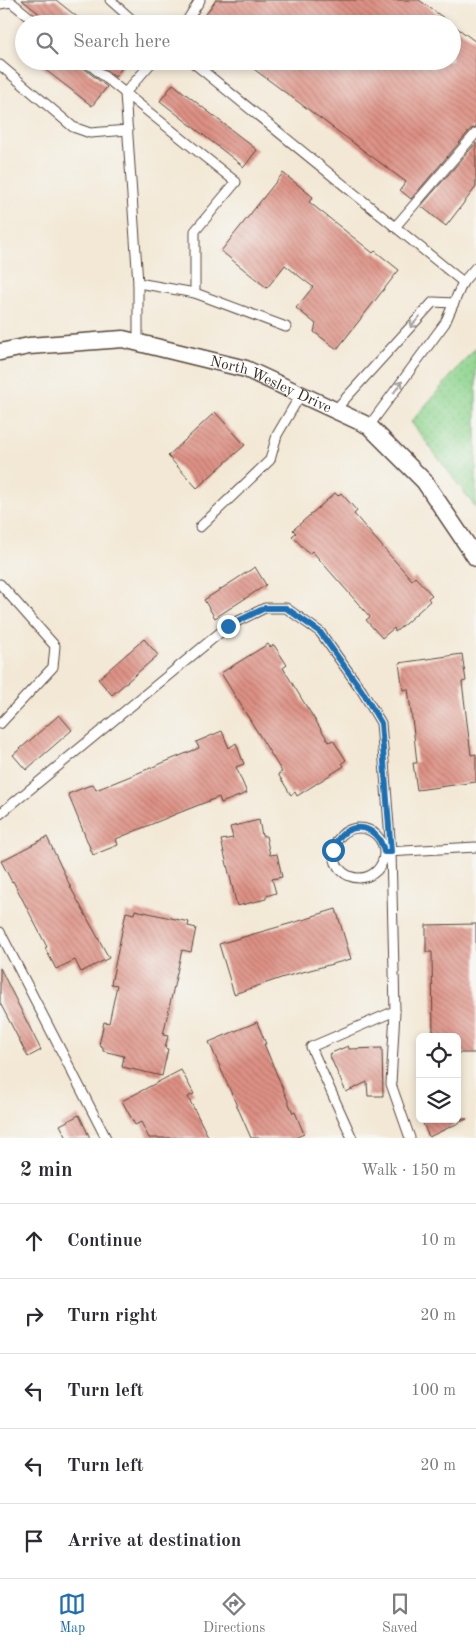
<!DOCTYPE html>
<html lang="en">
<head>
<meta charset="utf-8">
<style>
	body { margin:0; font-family:"Old Standard TT",serif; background:#f7f7f7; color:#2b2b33 }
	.controls { position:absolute; right:15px; bottom:15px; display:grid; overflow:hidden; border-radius:8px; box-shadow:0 2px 8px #0003 }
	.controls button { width:45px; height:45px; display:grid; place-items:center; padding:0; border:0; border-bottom:1px solid #e1e1e2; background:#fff; color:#2b2b33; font:25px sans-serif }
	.stop { position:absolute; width:15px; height:15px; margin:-11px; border:4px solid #1f6fb2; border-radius:50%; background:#fff }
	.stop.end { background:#1f6fb2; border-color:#fff; box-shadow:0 1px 5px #0008 }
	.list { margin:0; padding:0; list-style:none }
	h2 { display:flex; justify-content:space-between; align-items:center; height:65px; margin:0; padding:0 20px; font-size:21px }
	h2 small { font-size:16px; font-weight:400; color:#7c7c81 }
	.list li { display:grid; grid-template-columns:32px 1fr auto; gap:15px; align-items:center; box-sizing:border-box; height:75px; padding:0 20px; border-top:1px solid #e1e1e2 }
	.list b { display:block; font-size:19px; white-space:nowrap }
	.list em { font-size:16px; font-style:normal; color:#7c7c81 }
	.icon { flex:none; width:28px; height:28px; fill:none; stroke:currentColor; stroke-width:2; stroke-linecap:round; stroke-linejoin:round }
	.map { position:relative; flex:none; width:476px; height:1138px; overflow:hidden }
	.search { position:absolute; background:#fff; box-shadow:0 2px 8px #0003; left:15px; right:15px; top:15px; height:55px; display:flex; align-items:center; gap:12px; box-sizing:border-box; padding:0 18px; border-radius:28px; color:#7c7c81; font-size:19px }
	.sheet { height:440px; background:#fff }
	nav { display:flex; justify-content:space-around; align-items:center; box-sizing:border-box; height:70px; border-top:1px solid #e1e1e2; background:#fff; font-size:14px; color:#7c7c81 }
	nav a { display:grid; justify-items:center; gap:2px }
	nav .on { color:#1f6fb2 }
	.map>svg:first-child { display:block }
	.grass { fill:url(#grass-dots); stroke:#647f56 }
	.building { fill:url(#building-back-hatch) }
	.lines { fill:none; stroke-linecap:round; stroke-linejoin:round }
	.lane-casing { stroke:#574639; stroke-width:11 }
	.street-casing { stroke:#574639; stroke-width:19 }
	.lane { stroke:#fff; stroke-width:9 }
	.street { stroke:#fff; stroke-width:16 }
	.oneway { stroke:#a79f9a }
	.route { stroke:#1f6fb2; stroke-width:6 }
	.labels { text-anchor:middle; stroke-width:5; stroke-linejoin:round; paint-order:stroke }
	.street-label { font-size:15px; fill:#3b2a1e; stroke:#f6f6f2 }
</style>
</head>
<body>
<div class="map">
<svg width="476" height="1138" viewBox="0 0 476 1138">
	<defs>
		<pattern id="grass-dots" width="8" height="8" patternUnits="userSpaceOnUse" patternTransform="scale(1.25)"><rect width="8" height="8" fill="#8dd48e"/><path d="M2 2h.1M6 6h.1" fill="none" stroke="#7bb67a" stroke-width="1.8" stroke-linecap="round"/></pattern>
		<pattern id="building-back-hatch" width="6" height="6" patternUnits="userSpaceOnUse" patternTransform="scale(1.25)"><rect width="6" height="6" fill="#de9185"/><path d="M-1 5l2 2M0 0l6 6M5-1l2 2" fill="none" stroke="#b5776c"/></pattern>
	</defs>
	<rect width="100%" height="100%" fill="#f6f6f2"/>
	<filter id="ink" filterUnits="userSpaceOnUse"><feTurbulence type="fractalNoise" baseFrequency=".02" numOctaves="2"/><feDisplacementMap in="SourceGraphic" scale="10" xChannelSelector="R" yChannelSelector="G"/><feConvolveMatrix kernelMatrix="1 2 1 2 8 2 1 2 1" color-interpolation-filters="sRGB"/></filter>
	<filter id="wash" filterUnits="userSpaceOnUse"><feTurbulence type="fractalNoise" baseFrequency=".0096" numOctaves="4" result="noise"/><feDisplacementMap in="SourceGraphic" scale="20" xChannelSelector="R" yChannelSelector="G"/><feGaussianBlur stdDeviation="1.12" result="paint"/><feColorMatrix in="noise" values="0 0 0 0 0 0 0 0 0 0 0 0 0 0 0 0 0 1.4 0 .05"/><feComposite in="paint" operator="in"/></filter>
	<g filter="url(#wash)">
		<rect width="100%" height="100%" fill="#f3e8d5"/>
		<path class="grass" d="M476 347V508L411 422Z"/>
		<g id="blocks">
			<g class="building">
				<path d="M22 0H56L86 24H52Z"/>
				<path d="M216 0H419L452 24H199Z"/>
				<path d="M452 24 476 42V127L471 129 411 199 400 190 406 182 243 61H452Z"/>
				<path d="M34 61H79L81 66 107 87 92 106Z"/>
				<path d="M95 61H127L115 77Z"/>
				<path d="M173 84 257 150 244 167 160 101Z"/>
				<path d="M476 143V187L446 226 421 206Z"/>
				<path d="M283 173 313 197 309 202 373 253 375 251 399 270 337 349 314 332 316 324 296 308 313 287 285 265 267 288 221 251Z"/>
				<path d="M215 412 245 445 197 488 168 456Z"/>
				<path d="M335 493 338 496 341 493 357 511 354 514 386 551 412 580 415 577 432 595 428 598 430 601 406 623 395 632 394 628 382 638 366 620 370 617 312 551 309 554 292 536 296 533 293 530Z"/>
				<path d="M255 567 266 585 215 618 204 600Z"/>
				<path d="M144 639 158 655 112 695 98 679Z"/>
				<path d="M268 644 270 647 274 645 287 665 283 668 303 701 329 742 333 740 346 760 342 763 344 766 297 796 295 792 291 795 278 774 282 772 221 673Z"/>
				<path d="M462 654 466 681 462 682 471 755 476 754V782L417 790 413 763H417L413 726 408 689 403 690 399 663Z"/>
				<path d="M59 715 72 730 26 770 13 755Z"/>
				<path d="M222 731 229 748 236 743 244 764 236 767 247 793 221 803 219 797 176 814 116 839 118 845 93 855 68 794 93 784 96 790 138 773 199 748 196 742Z"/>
				<path d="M259 820 262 836H266L270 855 277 854 282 877 272 879 276 893 266 896V899L237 906 221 840 233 838 230 827Z"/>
				<path d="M47 837 73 892 109 958 81 972 75 960 56 969 45 948 47 947 13 881 12 882 1 861Z"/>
				<path d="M336 909 351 959 284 977 234 994 219 944 313 917V916Z"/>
				<path d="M135 910 189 922 188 926 196 928 191 952 182 950 163 1035 168 1036 165 1048 168 1049 162 1076 122 1067 124 1056 103 1051V1047L99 1045 104 1022 109 1023 117 985 111 984 126 912 134 914Z"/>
				<path d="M476 924V1053H457V1037H433L432 952H426V925Z"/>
				<path d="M0 968 41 1050 28 1057 0 1003Z"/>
				<path d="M257 1022 266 1044H264L293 1113 295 1112 304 1134 295 1138H251L209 1042Z"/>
				<path d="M348 1046 349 1049 382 1048 383 1096H368L367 1082 346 1092 329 1054Z"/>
				<path d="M181 1070 194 1094 188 1097 209 1138H149L141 1122 135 1125 122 1101Z"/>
				<path d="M79 1115 90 1138H67L60 1125Z"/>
				<path d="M421 1119H467L429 1137Z"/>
			</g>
		</g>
	</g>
	<g filter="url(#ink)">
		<use href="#blocks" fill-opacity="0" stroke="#574639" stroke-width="1"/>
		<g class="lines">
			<g class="lane-casing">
				<g id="lane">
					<path d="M110 0 137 24"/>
					<path d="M0 4 11 2 38 24"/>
					<path d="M185 24 200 0"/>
					<path d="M85 61 236 182 195 231V293L286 327"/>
					<path d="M191 61 463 282"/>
					<path d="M0 65 73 127 90 133 128 130"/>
					<path d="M395 227 476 133"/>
					<path d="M138 283 195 293"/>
					<path d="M138 343V283L125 93 153 61"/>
					<path d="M335 410 433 302 454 303"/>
					<path d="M369 426 445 323 463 282 476 267"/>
					<path d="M200 527 270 460 277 435 301 394"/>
					<path d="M0 584 55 646 53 667 0 724"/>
					<path d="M0 814 228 626 265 608H286L320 632 362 691 381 723 391 852 395 1011 391 1084 410 1138"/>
					<circle cx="359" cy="853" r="25"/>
					<path d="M387 852 476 847"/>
					<path d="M0 932 106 1138"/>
					<path d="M352 1138 311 1047 395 1011"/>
				</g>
			</g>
			<g class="street-casing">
				<g id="street">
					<path id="s1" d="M0 352 29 346 123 339 246 369 369 426 424 481 476 558"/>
				</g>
			</g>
			<use href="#lane" class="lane"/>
			<use href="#street" class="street"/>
		</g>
		<defs><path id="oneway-shaft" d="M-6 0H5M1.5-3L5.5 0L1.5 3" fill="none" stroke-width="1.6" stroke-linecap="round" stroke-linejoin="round" transform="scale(1.25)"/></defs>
		<g class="oneway">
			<use href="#oneway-shaft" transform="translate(415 322) rotate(132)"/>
			<use href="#oneway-shaft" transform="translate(398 387) rotate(-54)"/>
		</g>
	</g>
	<g class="lines" filter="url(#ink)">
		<path class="route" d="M228 626 265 608H286L320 632 362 691 381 723 391 852H384C378 821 342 819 333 850"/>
	</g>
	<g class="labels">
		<g class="street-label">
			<text dy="5" stroke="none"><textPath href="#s1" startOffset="279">North Wesley Drive</textPath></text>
		</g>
	</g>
</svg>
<div class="controls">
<button><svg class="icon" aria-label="locate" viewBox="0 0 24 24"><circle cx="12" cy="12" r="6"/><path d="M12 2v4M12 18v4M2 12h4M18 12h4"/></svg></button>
<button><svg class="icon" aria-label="layers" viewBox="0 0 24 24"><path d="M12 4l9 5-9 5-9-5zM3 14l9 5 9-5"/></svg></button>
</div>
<div class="stop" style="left:333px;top:850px"></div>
<div class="stop end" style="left:228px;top:626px"></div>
<div class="search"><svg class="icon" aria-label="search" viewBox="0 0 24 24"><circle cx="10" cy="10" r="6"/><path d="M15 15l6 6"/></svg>Search here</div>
</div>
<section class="sheet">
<h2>2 min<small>Walk · 150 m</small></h2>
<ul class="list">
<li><svg class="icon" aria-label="ahead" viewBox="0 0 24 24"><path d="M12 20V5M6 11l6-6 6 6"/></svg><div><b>Continue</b></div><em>10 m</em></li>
<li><svg class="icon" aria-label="right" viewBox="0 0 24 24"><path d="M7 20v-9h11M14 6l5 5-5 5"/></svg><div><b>Turn right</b></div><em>20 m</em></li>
<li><svg class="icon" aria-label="left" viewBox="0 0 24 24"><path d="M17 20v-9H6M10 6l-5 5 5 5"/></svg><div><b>Turn left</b></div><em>100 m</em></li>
<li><svg class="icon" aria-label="left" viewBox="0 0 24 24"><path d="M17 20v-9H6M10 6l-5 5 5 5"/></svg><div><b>Turn left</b></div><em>20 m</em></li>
<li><svg class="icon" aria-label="arrive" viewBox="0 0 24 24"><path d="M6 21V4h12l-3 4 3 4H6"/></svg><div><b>Arrive at destination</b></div></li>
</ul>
</section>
<nav>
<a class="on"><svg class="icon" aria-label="map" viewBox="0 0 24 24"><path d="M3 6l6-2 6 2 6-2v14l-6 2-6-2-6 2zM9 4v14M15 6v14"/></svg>Map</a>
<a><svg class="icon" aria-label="directions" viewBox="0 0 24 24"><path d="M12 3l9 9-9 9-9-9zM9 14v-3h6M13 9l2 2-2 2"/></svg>Directions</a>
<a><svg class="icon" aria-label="saved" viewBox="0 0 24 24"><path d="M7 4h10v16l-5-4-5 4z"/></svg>Saved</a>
</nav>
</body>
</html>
